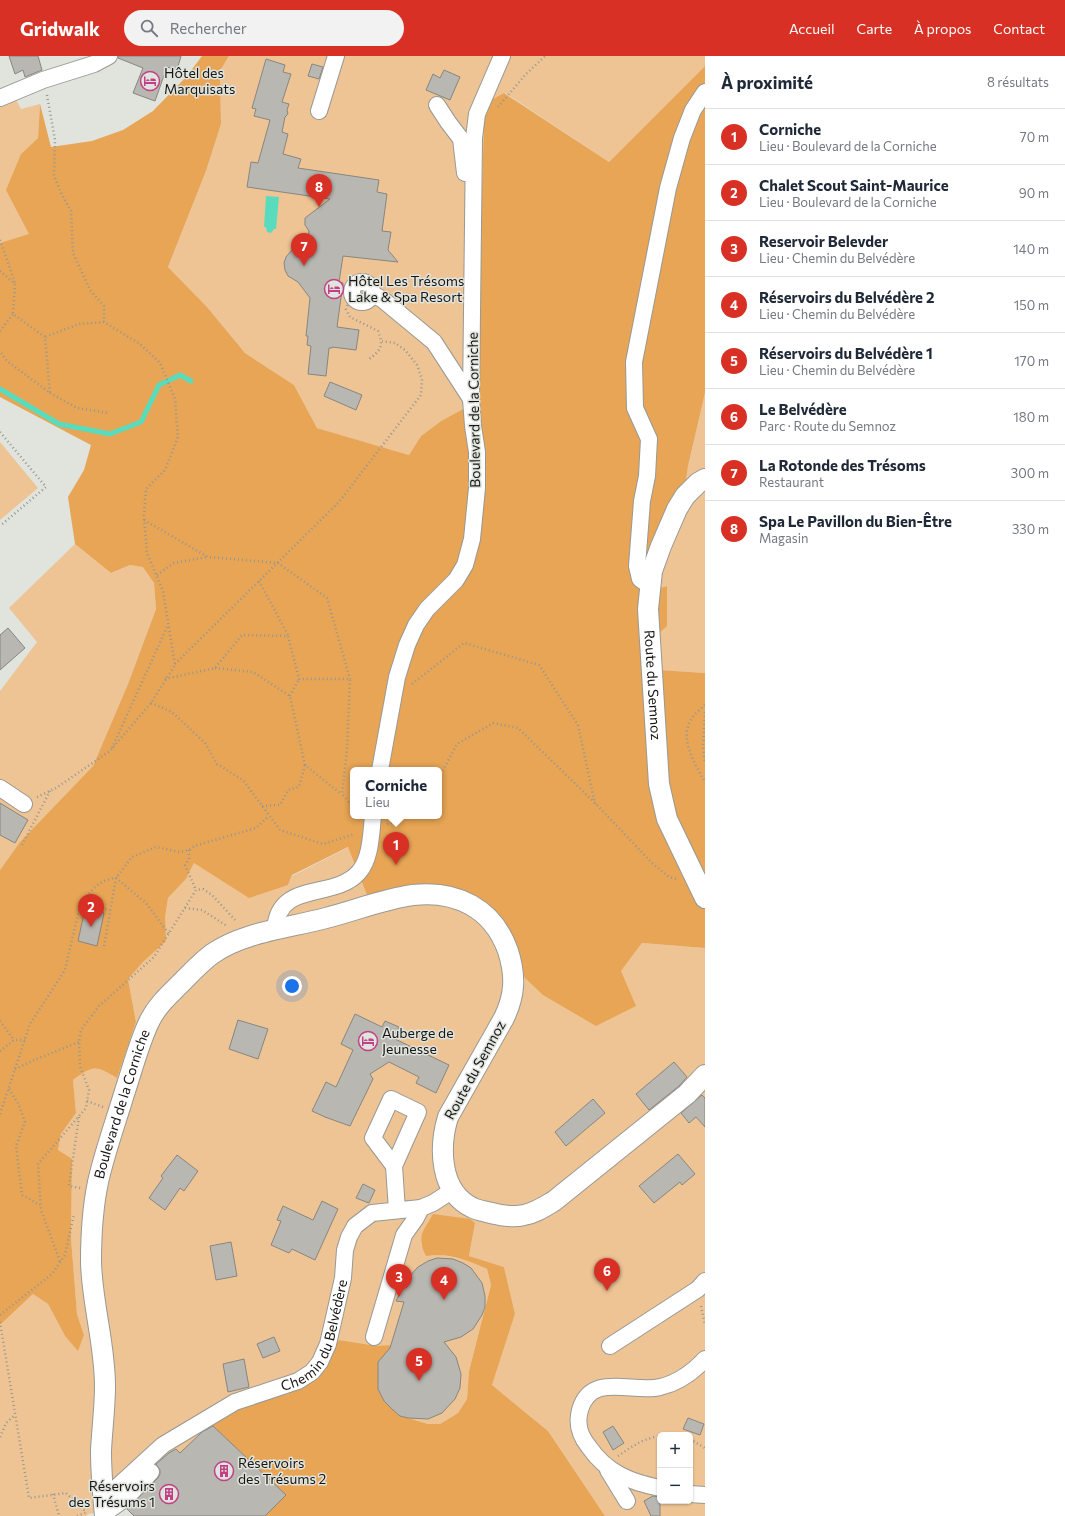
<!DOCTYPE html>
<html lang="fr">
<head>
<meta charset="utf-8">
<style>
	body { margin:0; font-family:Commissioner,sans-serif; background:#f2f2f3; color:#1f2937 }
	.controls { position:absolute; right:12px; bottom:12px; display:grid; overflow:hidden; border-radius:6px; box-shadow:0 1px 3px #0004 }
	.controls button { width:36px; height:36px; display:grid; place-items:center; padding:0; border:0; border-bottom:1px solid #e0e1e3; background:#fff; color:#1f2937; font:20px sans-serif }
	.you { position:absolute; left:292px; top:930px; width:14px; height:14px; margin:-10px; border:3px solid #fff; border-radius:50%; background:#1a73e8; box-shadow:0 0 0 6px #1a73e833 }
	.badge { display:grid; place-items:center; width:26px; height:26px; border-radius:50%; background:#d93025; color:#fff; font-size:13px; font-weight:700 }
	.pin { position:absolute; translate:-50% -33px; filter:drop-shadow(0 1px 2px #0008) }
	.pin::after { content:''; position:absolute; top:21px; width:14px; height:12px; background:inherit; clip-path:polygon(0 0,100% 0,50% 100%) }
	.popup { position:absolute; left:350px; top:711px; width:92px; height:52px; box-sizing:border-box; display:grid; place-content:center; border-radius:6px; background:#fff; filter:drop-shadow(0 1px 3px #0005); font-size:13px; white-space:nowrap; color:#747a83 }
	.popup b { font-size:15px; color:#1f2937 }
	.popup::after { content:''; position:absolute; left:50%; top:100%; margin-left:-8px; border:8px solid transparent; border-top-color:#fff }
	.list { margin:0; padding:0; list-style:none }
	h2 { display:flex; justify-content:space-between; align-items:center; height:52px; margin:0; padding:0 16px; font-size:17px }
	h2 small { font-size:13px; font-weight:400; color:#747a83 }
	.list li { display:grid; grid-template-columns:26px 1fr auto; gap:12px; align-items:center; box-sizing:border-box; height:56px; padding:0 16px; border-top:1px solid #e0e1e3 }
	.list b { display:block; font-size:15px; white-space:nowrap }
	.list p { margin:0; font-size:13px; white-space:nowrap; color:#747a83 }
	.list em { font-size:13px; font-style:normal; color:#747a83 }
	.icon { flex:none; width:22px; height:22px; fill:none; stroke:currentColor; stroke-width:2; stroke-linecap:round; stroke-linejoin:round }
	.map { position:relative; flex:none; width:705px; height:1460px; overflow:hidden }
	header { display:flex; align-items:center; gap:24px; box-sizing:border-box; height:56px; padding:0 20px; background:#d93025; color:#fff }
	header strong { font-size:19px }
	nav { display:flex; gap:22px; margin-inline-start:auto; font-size:14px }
	.search { width:280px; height:36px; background:#f2f2f3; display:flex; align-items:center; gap:10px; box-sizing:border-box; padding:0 14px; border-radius:22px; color:#747a83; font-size:15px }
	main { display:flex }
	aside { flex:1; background:#fff }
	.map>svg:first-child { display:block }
	.green { fill:#eec495; fill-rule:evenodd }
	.forest { fill:#e7a555; fill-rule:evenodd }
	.water { fill:#59dcbd }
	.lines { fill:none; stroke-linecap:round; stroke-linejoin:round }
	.stream { stroke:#59dcbd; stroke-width:5 }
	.building { fill:#b8b7b1; stroke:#878680 }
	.minor-casing { stroke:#989994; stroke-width:18 }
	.major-casing { stroke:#989994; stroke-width:22 }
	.path { stroke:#959792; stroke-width:2.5; stroke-dasharray:1 3; stroke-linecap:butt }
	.minor { stroke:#fff; stroke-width:16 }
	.major { stroke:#fff; stroke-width:20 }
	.labels { text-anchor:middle; stroke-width:3; stroke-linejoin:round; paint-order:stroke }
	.poi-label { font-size:14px; fill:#161715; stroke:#e1e3dd; text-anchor:start }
	.street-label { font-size:14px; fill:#161715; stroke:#e1e3dd }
</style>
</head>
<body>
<header>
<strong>Gridwalk</strong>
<div class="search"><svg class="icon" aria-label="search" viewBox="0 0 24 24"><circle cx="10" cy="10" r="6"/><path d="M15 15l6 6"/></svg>Rechercher</div>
<nav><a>Accueil</a><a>Carte</a><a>À propos</a><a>Contact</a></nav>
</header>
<main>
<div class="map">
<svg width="705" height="1460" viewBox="0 0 705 1460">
	<rect width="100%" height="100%" fill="#e1e3dd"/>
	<g class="green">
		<path d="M229 0H705V10L609 106 505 37 484 63 476 346 441 365 421 380 409 399 317 372 294 329 245 297 207 251 168 211 206 115 221 68 220 15Z"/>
		<path d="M16 44 21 53 40 48 38 82 21 98 29 179 0 187V49Z"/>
		<path d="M705 337V617L658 614 657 578 667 530 658 532 663 501 681 461 688 410Z"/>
		<path d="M0 386 38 432 0 464Z"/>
		<path d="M75 488 111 517 130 509 143 510 154 527 156 553 128 628 93 710 20 786 0 814V635L37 586 9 552Z"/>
		<path d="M349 791 429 834 621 915 642 887 705 892V1460H605L548 1375 492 1329 515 1258 504 1211 469 1200 475 1167 421 1180V1189L438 1198 466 1204 487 1213 491 1229 469 1315 467 1343 458 1357 440 1368H428L408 1362 400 1360 393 1354 384 1345 378 1333 377 1290 339 1284 304 1327 288 1338 249 1347 212 1368 286 1439 265 1460H134L125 1451 89 1458 86 1460H0V1269L33 1238 48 1248 65 1280 78 1294 84 1279 77 1258 71 1182 72 1104 58 1094 61 1078 76 1057 73 1024 87 1013 102 1012 117 1022 136 966 128 923 144 905 165 862 168 842 186 823 194 807 278 831 288 829 292 820ZM660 1379H690V1445H660Z"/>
	</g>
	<g class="forest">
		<path d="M202 0H229L220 15 221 68 206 115 168 211 207 251 245 297 294 329 317 372 409 399 421 380 441 365 476 346 484 63 493 43 504 37 609 106 705 10V337L688 410 681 461 663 501 659 532 667 530V570L657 579 659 614 705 617V892L642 887 621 915 636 950 596 970 543 939 525 922 516 905 458 837 370 846 348 791 292 819 288 829 249 842 194 807 186 823 168 842 165 862 166 885 144 905 128 923 136 966 117 1022C96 1009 93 1009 73 1024L76 1057 61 1078 58 1094 72 1103 71 1182 77 1258 84 1279 78 1295 65 1280 48 1248 33 1238 0 1269V814L20 786 93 710 128 628 156 553 154 527 143 511 130 509 111 517 75 488 68 441 84 414 91 389 0 341V187L29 178 6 134 21 98 38 82 40 48 51 91 92 85 123 74 153 55 187 20ZM353 714H439V760H353Z"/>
		<path d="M433 1158 470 1163 475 1167 469 1200 504 1211 515 1258 492 1329 548 1375 605 1460H265L286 1439 211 1368 212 1366 249 1347 288 1338 304 1327 339 1284 377 1290 393 1289 378 1333 384 1345 393 1354 400 1360 408 1362 428 1368H440L458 1357 467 1343 469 1315 491 1229 487 1213C467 1204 447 1196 426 1200 416 1180 423 1176 433 1158Z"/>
	</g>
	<path class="water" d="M266 140 279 141 276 173H274L271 177 267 176 266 171H264Z"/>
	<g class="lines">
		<path class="stream" d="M0 333 59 368 110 378 141 366 159 329 180 319 191 325"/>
	</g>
	<g class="building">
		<path d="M9 0H38L42 14 25 21 23 14 15 18Z"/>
		<path d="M118 0H181L177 14 167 11 155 45 133 37 143 12 118 2Z"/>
		<path d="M266 3 285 9 283 16 291 18 282 46 289 48 287 54 288 58 285 61 282 76 288 78 283 98 301 103 298 112 379 124 377 136 387 138 382 175 391 176 388 194 398 206 343 200 339 226 343 227 337 271 359 274 356 294 332 291V292H329L326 320 308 318 311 290 307 289 308 280H306L310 242 298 226 288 220 285 214 284 207 286 201 291 195 297 192H307L309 175 305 169V162L330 143 247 131 251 106 258 107 270 64 254 60 256 53 252 52Z"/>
		<path d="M312 8 323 11 319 23 308 20Z"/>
		<path d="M444 14 460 21 450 44 426 34 433 18 440 22Z"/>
		<path d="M330 326 362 339 356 354 324 340Z"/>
		<path d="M8 572 25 592 0 614V579Z"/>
		<path d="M0 747 28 764 15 787 0 779Z"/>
		<path d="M85 853 104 857 97 890 78 885Z"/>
		<path d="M355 958 382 971 385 965 399 971 393 982 449 1009 436 1037 416 1027 419 1021 389 1006 370 1018 373 1023 350 1070 325 1061 312 1055 326 1026 336 1031 353 994 341 988Z"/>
		<path d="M238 964 268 973 258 1003 229 993Z"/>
		<path d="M674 1006 687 1021 679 1030 649 1054 636 1038Z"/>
		<path d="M702 1039 705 1042V1071L696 1061 689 1067 681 1057Z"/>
		<path d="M593 1043 605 1057 566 1090 555 1076Z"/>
		<path d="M678 1098 695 1118 682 1129 680 1126 654 1147 639 1130Z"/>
		<path d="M177 1099 198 1115 184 1135 180 1132 165 1154 149 1142 163 1122 161 1120Z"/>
		<path d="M363 1128 375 1134 369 1147 356 1142Z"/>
		<path d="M322 1145 338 1153 315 1204 292 1193 289 1197 271 1189 281 1165 277 1164 283 1150 313 1164Z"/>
		<path d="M231 1186 237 1220 216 1224 210 1190Z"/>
		<path d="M437 1202 453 1203 463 1207 471 1212 482 1227 485 1240V1251L482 1259 473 1273 461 1281 444 1286 456 1301 461 1318 460 1332 455 1343 442 1357 428 1363 408 1362 400 1360 393 1354 384 1345 378 1333V1306L390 1292 404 1246 396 1245 407 1223 418 1211 428 1205Z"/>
		<path d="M274 1281 280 1295 263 1302 257 1288Z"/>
		<path d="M244 1303 249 1331 228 1336 223 1308Z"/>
		<path d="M688 1362 704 1368 700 1379 683 1373Z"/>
		<path d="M213 1370 286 1439 265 1460H134L127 1453 158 1422 160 1418V1414L156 1408 169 1397 176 1393 180 1397 202 1376Z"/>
		<path d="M613 1370 624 1387 613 1394 603 1376Z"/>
		<path d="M653 1440 660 1441V1460H651L644 1445Z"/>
	</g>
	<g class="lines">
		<g class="minor-casing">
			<g id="minor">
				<path d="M0 42 43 24 94 8 109 0"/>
				<path d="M437 49 448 66 461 83 465 117"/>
				<path d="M319 55 336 0"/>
				<circle cx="362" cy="236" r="10"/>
				<path d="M372 238 382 243 434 286 471 343"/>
				<path d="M650 530 640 523 637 510 642 445 647 420 649 383 635 352 634 306 668 132 682 82 693 54 705 36"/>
				<path d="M380 714 397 621 407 589 416 569 427 553 456 524 465 509 472 483 477 432V396L473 370 471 343 474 82 477 58 502 0"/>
				<path d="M0 732 24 748"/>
				<path d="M275 874C278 823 334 845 359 816 371 802 371 778 373 760"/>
				<path d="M394 1110 418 1056 391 1043 373 1082 394 1110 397 1154"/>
				<path d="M374 1281 404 1179 416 1162 421 1152"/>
				<path d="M610 1290 698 1233 705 1225"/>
				<path d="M608 1414 627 1445"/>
				<path d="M660 1432C630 1426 607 1417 589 1391 580 1380 576 1369 580 1354 591 1315 634 1338 660 1331 678 1327 692 1317 705 1303"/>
				<path d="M690 1438 705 1439"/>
				<path id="s1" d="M104 1443 163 1389 235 1346 298 1325 312 1316 320 1306 328 1288 343 1222 345 1194 349 1181 355 1170 372 1157 421 1152 433 1147 453 1134"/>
				<path d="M105 1457 126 1442 151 1416"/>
			</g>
		</g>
		<g class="major-casing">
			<g id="major">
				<path id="s2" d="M705 423 698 427 685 440 677 453 661 490 652 515 648 553 659 728 667 763 705 842"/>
				<path id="s3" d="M105 1460C103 1439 101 1416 101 1395 102 1373 105 1352 105 1330 105 1288 92 1248 91 1206 91 1181 93 1150 98 1126 105 1095 116 1065 125 1035 133 1011 139 986 150 964 157 950 168 940 179 929 189 919 200 907 212 898 243 876 289 872 326 862 354 855 383 843 413 839 456 834 493 852 508 895 516 920 515 939 504 962L448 1061C439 1091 439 1136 473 1152 477 1154 483 1155 487 1156 499 1159 512 1162 524 1159 535 1157 544 1151 554 1145L687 1038 705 1019"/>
			</g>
		</g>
		<g class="path">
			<path d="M47 39 55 84 54 120 62 139 71 155 73 197 90 234 104 250V266"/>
			<path d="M498 51 526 18 545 0"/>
			<path d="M0 184 15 227"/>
			<path d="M0 215 15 228 13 258 45 281 50 337 7 305 0 295"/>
			<path d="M352 238 346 253 350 261 378 275C384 291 381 294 368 304"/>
			<path d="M0 275 13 258"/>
			<path d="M50 337 77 352 109 357"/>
			<path d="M0 376 46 431 0 470"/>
			<path d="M144 464 208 501 278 507 327 542 350 623"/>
			<path d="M157 519 174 507 207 501"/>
			<path d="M259 525 288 579"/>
			<path d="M175 608 339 446 421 339 422 323 417 309 405 294 395 287 382 285"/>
			<path d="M215 612 253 616 290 640 305 709 341 738"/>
			<path d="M165 623 215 612 242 579 288 580 299 623H350L347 694 342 738 353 751"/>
			<path d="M412 628 464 587 539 609 578 669 595 748"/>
			<path d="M290 640 299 623"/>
			<path d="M151 647 172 656 205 687 217 708 243 724 280 774 323 788 355 778"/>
			<path d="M705 649C701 653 695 657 692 662 678 682 695 708 705 726"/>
			<path d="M705 656 703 691 705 707"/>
			<path d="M112 692 168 569"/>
			<path d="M439 722 457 688 493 667 518 672 596 748 652 807 669 821 677 823"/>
			<path d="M37 741 56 732 110 695 151 647 175 609 163 535 147 497 144 459 146 433 165 414 178 381 175 343 160 307 140 288 104 266 79 268 45 281"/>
			<path d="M262 750 280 749 288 734 299 731 305 709"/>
			<path d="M387 768 394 766 400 760"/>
			<path d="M22 789 50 735"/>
			<path d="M189 794V803L185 809 196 834"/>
			<path d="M82 848 110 854"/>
			<path d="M185 852 202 854 227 870"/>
			<path d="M104 890 116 822 132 801 156 791 179 796 189 794 194 790 256 772 269 760"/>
			<path d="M0 965 14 984"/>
			<path d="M0 995 14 984H25"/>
			<path d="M15 1013 39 1002 79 986"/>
			<path d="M9 1033 19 1049 25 1066 16 1090 22 1139 40 1149"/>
			<path d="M87 1045 103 1051"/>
			<path d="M0 1058 30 968 65 914 79 854C86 839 98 823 116 822L146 847 169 878"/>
			<path d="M79 1061 69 1130 80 1132"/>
			<path d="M60 1205 41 1154 38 1108 86 1052 89 1034 80 1010 79 986 81 974 99 950 154 901 196 834 203 833 212 839 237 866"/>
			<path d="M701 1250 705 1269"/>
			<path d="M0 1259 52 1218 65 1199 74 1158"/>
			<path d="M0 1266 29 1442 66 1437 86 1456"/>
			<path d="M0 1381 6 1367 15 1359"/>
			<path d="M690 1383 705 1392"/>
			<path d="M618 1400C631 1391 644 1382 660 1380"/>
			<path d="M53 1438 59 1460"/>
			<path d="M77 1460 88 1456"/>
		</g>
		<use href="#minor" class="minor"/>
		<use href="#major" class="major"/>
	</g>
	<defs>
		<g id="hotel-ring" transform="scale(1)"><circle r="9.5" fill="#e1e3dd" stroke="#c24087" stroke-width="1.5"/><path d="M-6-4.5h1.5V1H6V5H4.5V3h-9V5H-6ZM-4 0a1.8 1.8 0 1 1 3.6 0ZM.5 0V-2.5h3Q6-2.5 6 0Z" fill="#c24087"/></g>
		<g id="building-ring" transform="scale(1)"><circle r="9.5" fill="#e1e3dd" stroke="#c24087" stroke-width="1.5"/><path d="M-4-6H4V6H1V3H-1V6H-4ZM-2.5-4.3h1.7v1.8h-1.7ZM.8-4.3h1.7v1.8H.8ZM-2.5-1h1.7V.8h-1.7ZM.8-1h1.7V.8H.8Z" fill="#c24087"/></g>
	</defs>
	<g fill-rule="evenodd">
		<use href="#hotel-ring" x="150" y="25"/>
		<use href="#hotel-ring" x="334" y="233"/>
		<use href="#hotel-ring" x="368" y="985"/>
		<use href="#building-ring" x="224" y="1415"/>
		<use href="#building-ring" x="169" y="1438"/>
	</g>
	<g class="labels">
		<g class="poi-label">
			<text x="164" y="22">Hôtel des<tspan x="164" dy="16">Marquisats</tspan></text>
			<text x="348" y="230">Hôtel Les Trésoms<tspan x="348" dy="16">Lake &amp; Spa Resort</tspan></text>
			<text x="382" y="982">Auberge de<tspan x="382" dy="16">Jeunesse</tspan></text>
			<text x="238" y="1412">Réservoirs<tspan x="238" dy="16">des Trésums 2</tspan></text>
			<text x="155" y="1435" text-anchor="end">Réservoirs<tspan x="155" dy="16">des Trésums 1</tspan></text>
		</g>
		<g class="street-label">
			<text transform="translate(474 354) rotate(-91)" y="5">Boulevard de la Corniche</text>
			<text dy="5" stroke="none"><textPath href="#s2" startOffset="223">Route du Semnoz</textPath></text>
			<text transform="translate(475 1014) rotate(-61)" y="5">Route du Semnoz</text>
			<text dy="5" stroke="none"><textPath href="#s3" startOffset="417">Boulevard de la Corniche</textPath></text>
			<text dy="5" stroke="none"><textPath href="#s1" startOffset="279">Chemin du Belvédère</textPath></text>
		</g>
	</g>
</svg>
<div class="controls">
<button>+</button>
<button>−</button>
</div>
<div class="you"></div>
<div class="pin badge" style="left:396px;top:809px">1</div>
<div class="popup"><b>Corniche</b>Lieu</div>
<div class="pin badge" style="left:91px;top:871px">2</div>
<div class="pin badge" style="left:399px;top:1241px">3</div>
<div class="pin badge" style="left:444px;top:1244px">4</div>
<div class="pin badge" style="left:419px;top:1325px">5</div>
<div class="pin badge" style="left:607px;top:1235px">6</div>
<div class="pin badge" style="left:304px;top:210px">7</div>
<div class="pin badge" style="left:319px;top:151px">8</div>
</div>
<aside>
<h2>À proximité<small>8 résultats</small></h2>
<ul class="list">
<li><span class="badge">1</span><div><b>Corniche</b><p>Lieu · Boulevard de la Corniche</p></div><em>70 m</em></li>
<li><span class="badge">2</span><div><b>Chalet Scout Saint-Maurice</b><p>Lieu · Boulevard de la Corniche</p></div><em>90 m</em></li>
<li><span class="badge">3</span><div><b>Reservoir Belevder</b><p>Lieu · Chemin du Belvédère</p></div><em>140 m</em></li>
<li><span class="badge">4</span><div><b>Réservoirs du Belvédère 2</b><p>Lieu · Chemin du Belvédère</p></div><em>150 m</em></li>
<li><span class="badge">5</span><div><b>Réservoirs du Belvédère 1</b><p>Lieu · Chemin du Belvédère</p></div><em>170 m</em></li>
<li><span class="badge">6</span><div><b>Le Belvédère</b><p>Parc · Route du Semnoz</p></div><em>180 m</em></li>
<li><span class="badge">7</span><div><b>La Rotonde des Trésoms</b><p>Restaurant</p></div><em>300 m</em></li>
<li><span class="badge">8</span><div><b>Spa Le Pavillon du Bien-Être</b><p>Magasin</p></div><em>330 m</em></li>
</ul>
</aside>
</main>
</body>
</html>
